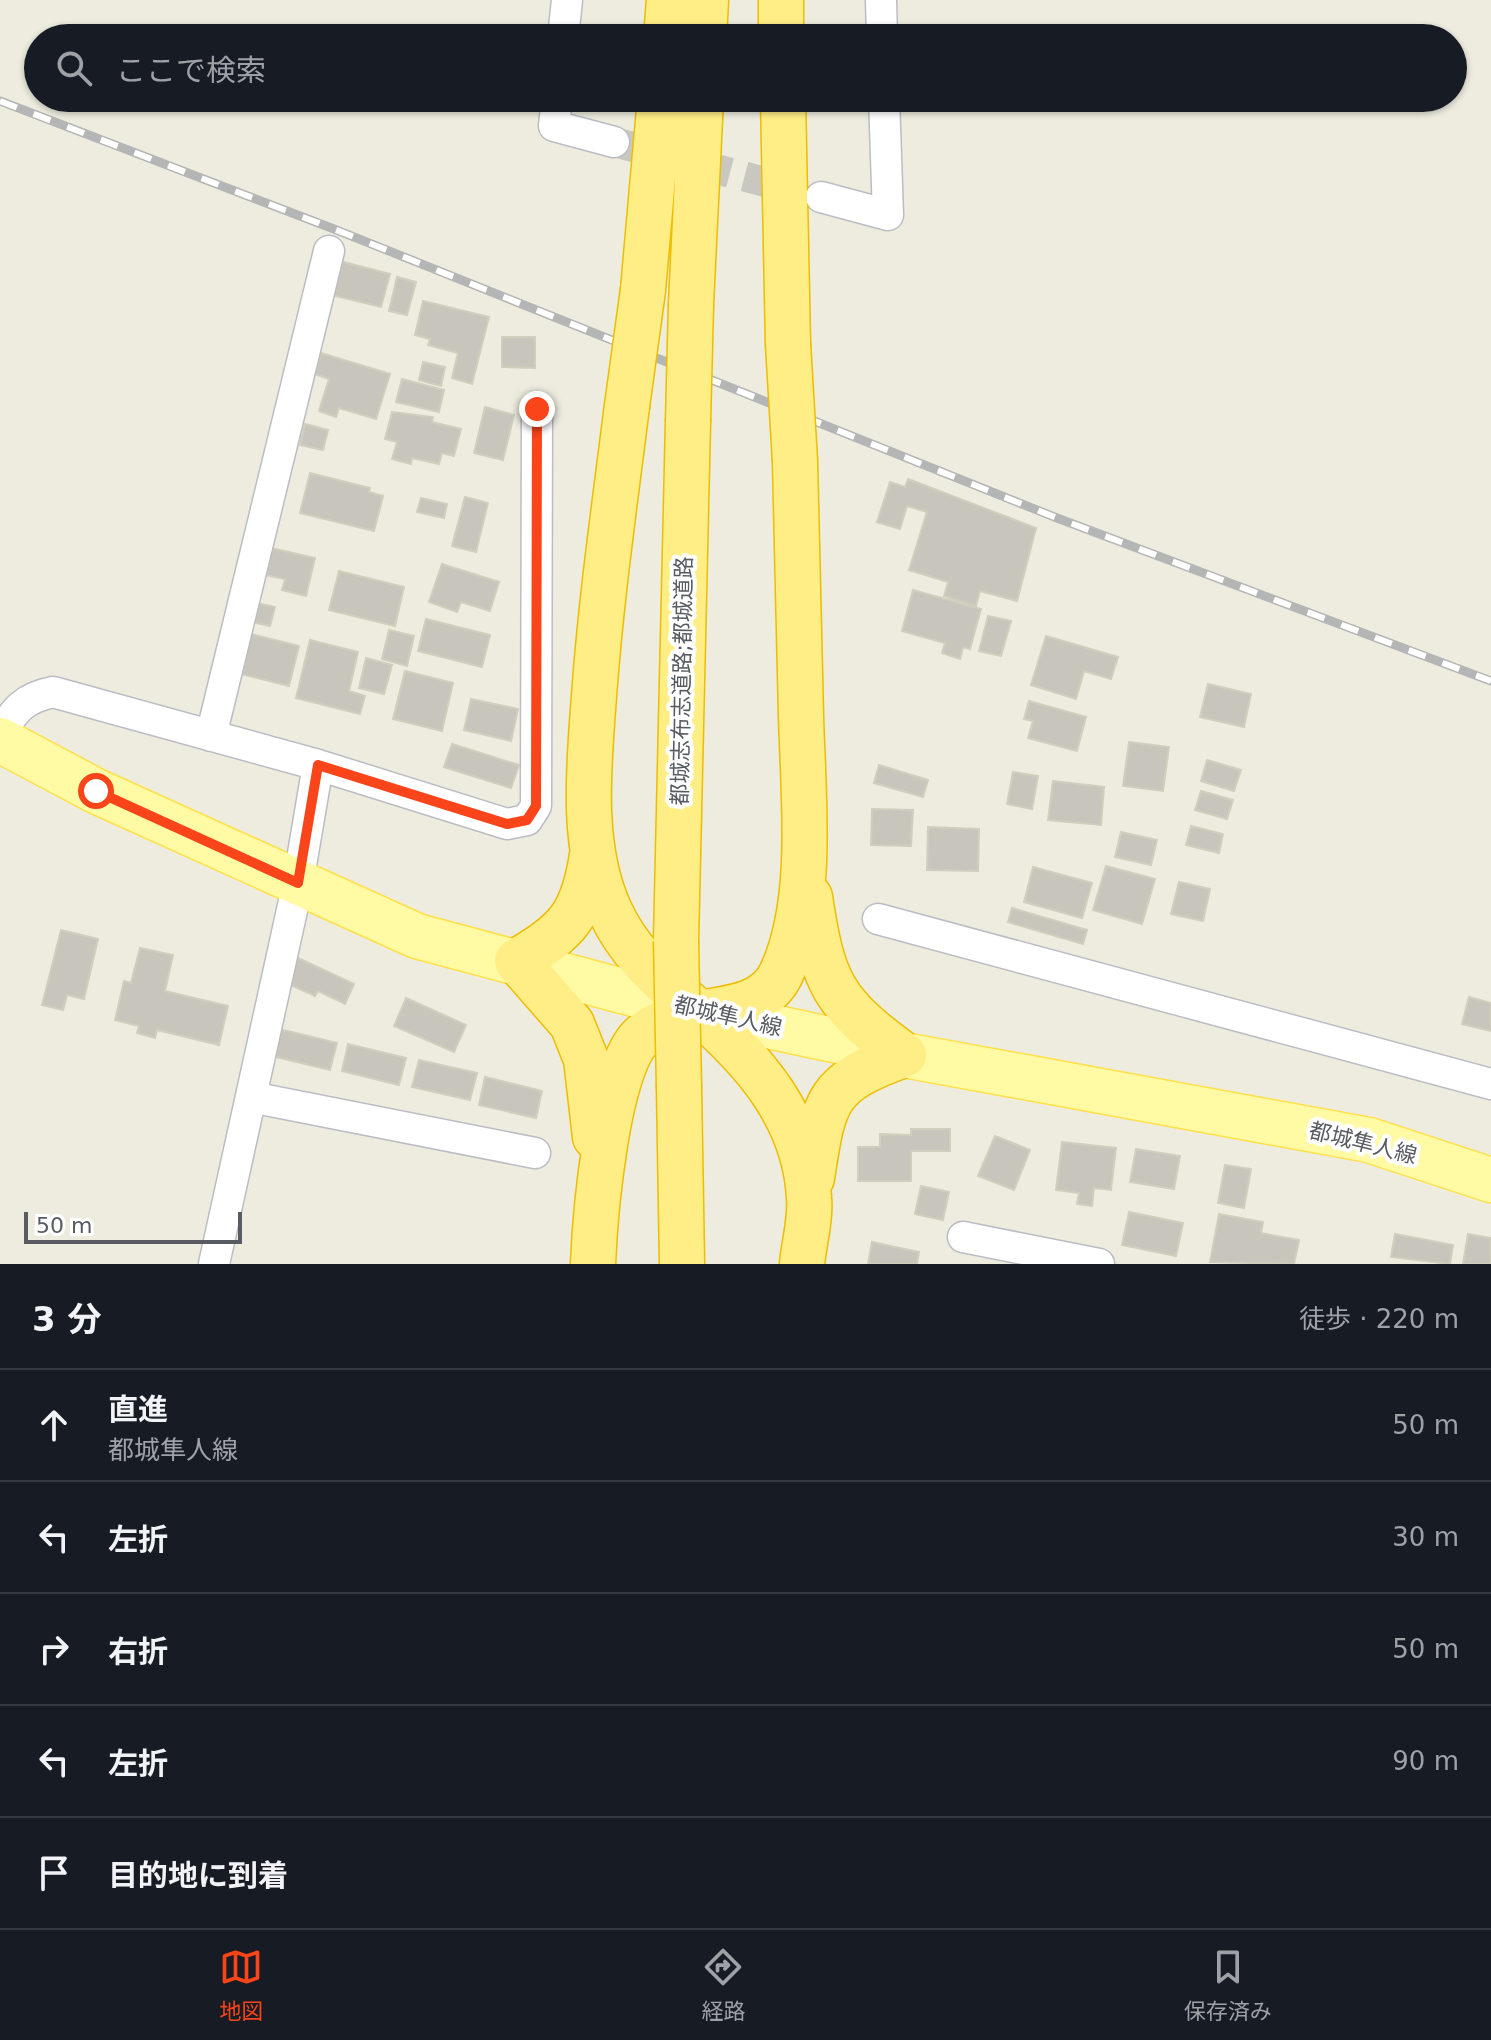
<!DOCTYPE html>
<html lang="ja">
<meta charset="utf-8">
<style>
:root{--surface:#171b24;--page:#20242c;--text:#f1f3f6;--muted:#9ea1a6;--line:#363941;--accent:#fa4419}
body{margin:0;font-family:"DejaVu Sans","Noto Sans JP",sans-serif;background:var(--page);color:var(--text)}
.scale{position:absolute;left:24px;bottom:20px;width:218px;box-sizing:border-box;padding-left:8px;border:4px solid #585c62;border-top:0;font-size:22px;line-height:28px;white-space:nowrap;color:#585c62;-webkit-text-stroke:6px #fff;paint-order:stroke}
.stop{position:absolute;width:24px;height:24px;margin:-18px;border:6px solid #fa4419;border-radius:50%;background:#fff}
.stop.end{background:#fa4419;border-color:#fff;box-shadow:0 2px 8px #0008}
.list{margin:0;padding:0;list-style:none}
h2{display:flex;justify-content:space-between;align-items:center;height:104px;margin:0;padding:0 32px;font-size:34px}
h2 small{font-size:26px;font-weight:400;color:var(--muted)}
.list li{display:grid;grid-template-columns:52px 1fr auto;gap:24px;align-items:center;box-sizing:border-box;height:112px;padding:0 32px;border-top:2px solid var(--line)}
.list b{display:block;font-size:30px;white-space:nowrap}
.list p{margin:0;font-size:26px;white-space:nowrap;color:var(--muted)}
.list em{font-size:26px;font-style:normal;color:var(--muted)}
.icon{flex:none;width:44px;height:44px;fill:none;stroke:currentColor;stroke-width:2;stroke-linecap:round;stroke-linejoin:round}
.map{position:relative;flex:none;width:1491px;height:1264px;overflow:hidden}
.search{position:absolute;background:var(--surface);box-shadow:0 2px 6px #0004;left:24px;right:24px;top:24px;height:88px;display:flex;align-items:center;gap:20px;box-sizing:border-box;padding:0 28px;border-radius:44px;color:var(--muted);font-size:30px}
.sheet{height:664px;background:var(--surface)}
nav{display:flex;justify-content:space-around;align-items:center;box-sizing:border-box;height:112px;border-top:2px solid var(--line);background:var(--surface);font-size:22px;color:var(--muted)}
nav a{display:grid;justify-items:center;gap:4px}
nav .on{color:var(--accent)}
.map>svg:first-child{display:block}
.building{fill:#c8c6bc;stroke:#d2cebd;stroke-width:2}
.lines{fill:none;stroke-linecap:round;stroke-linejoin:round}
.minor-tunnel{stroke:#c8c8c0;stroke-width:30;stroke-dasharray:30 15;stroke-linecap:butt}
.minor-casing{stroke:#babdc3;stroke-width:33}
.primary-casing{stroke:#ffe047;stroke-width:47}
.motorway-casing{stroke:#edbd00;stroke-width:47}
.minor{stroke:#fff;stroke-width:30}
.primary{stroke:#fffaa3;stroke-width:44}
.motorway{stroke:#ffee85;stroke-width:44}
.rail-casing{stroke:#b4b5b5;stroke-width:9}
.rail{stroke:#fff;stroke-width:6;stroke-dasharray:18;stroke-linecap:butt}
.motorway-bridge-casing{stroke:#edbd00;stroke-width:47;stroke-linecap:butt}
.motorway-bridge{stroke:#ffee85;stroke-width:44}
.route{stroke:#fa4419;stroke-width:10}
.labels{text-anchor:middle;dominant-baseline:central;stroke-width:8;stroke-linejoin:round;paint-order:stroke}
.street-label{font-size:22px;fill:#585c62;stroke:#fff}
</style>
<div class="map">
<svg width="1491" height="1264" viewBox="0 0 1491 1264">
<rect width="100%" height="100%" fill="#edecdf"/>
<path class="building" d="M340,261L390,274L381,307L332,295Z
M397,277L416,282L407,315L389,311Z
M423,301L489,317L472,384L452,378L458,353L428,345L430,339L415,335Z
M502,337H535V368L502,367Z
M321,353L390,374L376,419L339,408L336,417L319,411L329,379L315,374Z
M423,362L445,367L441,386L419,380Z
M402,379L444,390L439,412L396,402Z
M485,407L514,415L503,460L474,453Z
M392,412L433,417L432,422L461,429L454,456L442,453L439,464L412,458L411,464L392,459L397,442L385,439Z
M305,424L328,430L323,450L300,445Z
M310,473L370,488L369,492L383,496L374,531L300,513Z
M908,479L1036,528L1017,601L980,591L976,606L944,596L948,582L909,570L927,512L907,506L900,529L877,522L890,482L905,487Z
M465,497L488,503L476,552L452,546Z
M421,498L447,504L444,518L417,512Z
M267,547L315,558L306,596L282,590L285,579L260,574Z
M442,564L499,582L490,611L461,602L457,612L429,602Z
M339,571L404,587L395,626L329,610Z
M913,590L981,609L970,649L963,647L960,659L942,653L945,643L902,631Z
M253,602L275,607L270,626L248,621Z
M988,616L1011,621L1001,656L979,651Z
M426,619L490,635L482,667L418,651Z
M389,630L414,636L407,666L382,659Z
M247,633L299,646L289,686L237,673Z
M1046,636L1118,657L1111,679L1084,671L1076,699L1031,685Z
M310,640L358,652L349,691L365,696L360,714L296,698Z
M366,658L392,665L384,694L359,688Z
M405,671L453,683L442,731L393,719Z
M1208,684L1251,694L1244,727L1200,717Z
M471,699L518,709L511,741L464,730Z
M1029,701L1086,717L1077,751L1028,738L1033,721L1024,719Z
M1129,742L1169,747L1163,791L1123,786Z
M452,744L519,765L511,788L444,767Z
M1207,760L1241,770L1234,791L1201,781Z
M879,765L928,780L923,797L874,783Z
M1013,772L1038,776L1032,809L1007,804Z
M1053,781L1104,787L1101,825L1048,820Z
M1201,791L1233,800L1227,819L1195,810Z
M872,809L913,810L911,846L871,845Z
M1191,826L1223,834L1219,853L1186,845Z
M928,827L979,829L978,871L927,870Z
M1121,832L1157,840L1151,865L1115,857Z
M1106,866L1155,879L1142,924L1093,910Z
M1033,867L1092,883L1082,918L1024,902Z
M1179,882L1210,889L1203,921L1171,914Z
M1012,908L1087,930L1083,944L1008,922Z
M61,930L98,939L84,999L67,995L63,1010L42,1005Z
M140,948L173,955L165,991L228,1006L219,1045L157,1030L155,1038L137,1033L139,1026L115,1020L124,981L131,983Z
M298,958L354,984L345,1004L318,991L315,996L286,983Z
M1469,997L1491,1003V1031L1462,1024Z
M406,998L466,1025L454,1052L394,1026Z
M279,1029L337,1043L330,1070L272,1056Z
M348,1044L406,1058L399,1085L342,1071Z
M419,1060L477,1073L470,1100L412,1087Z
M485,1077L542,1091L536,1118L479,1105Z
M911,1129H950V1151H911V1181H858V1147H880V1134L911,1135Z
M995,1136L1030,1150L1014,1190L978,1176Z
M1062,1142L1116,1148L1111,1190L1094,1188L1092,1206L1077,1204L1079,1193L1056,1190Z
M1136,1149L1180,1156L1174,1189L1130,1182Z
M1225,1165L1251,1169L1244,1208L1218,1203Z
M921,1186L949,1192L943,1220L915,1214Z
M1129,1212L1183,1223L1176,1256L1122,1245Z
M1219,1214L1263,1222L1261,1233L1299,1240L1294,1264L1210,1262Z
M1395,1234L1453,1245L1450,1264L1391,1257Z
M1468,1234L1491,1238V1264H1463Z
M872,1242L919,1252L917,1264H868Z"/>
<g class="lines">
<path class="minor-tunnel" d="M614,142L803,192"/>
<g class="minor-casing">
<path id="minor" d="M881,0L882,38
M563,38L567,0
M557,98L554,126L614,142
M821,197L888,215L884,98
M0,733C16,709 24,698 53,692L318,765L298,883L214,1264
M211,736L329,251
M318,765L507,824L527,820L536,806L537,409
M878,919L1491,1084
M251,1097L535,1153
M963,1237L1099,1264"/>
</g>
<g class="primary-casing">
<path id="primary" d="M0,740L96,791L417,936L697,1011L904,1055L1369,1140L1491,1180"/>
</g>
<g class="motorway-casing">
<path id="motorway" d="M781,0V38
M666,38L669,0
M704,38L706,0
M783,98L788,344
M643,290L660,98
M691,304L701,98
M627,406C615,502 601,599 594,696C589,765 580,846 610,911C629,954 663,981 697,1011C754,1060 805,1118 809,1198C811,1219 804,1243 802,1264
M592,855C583,915 568,931 517,961L572,1024L586,1059L595,1137
M810,897C823,984 833,1003 904,1055
M676,941L688,422
M679,1088L682,1264
M812,1178C824,1099 826,1083 904,1055
M593,1264C595,1216 607,1067 642,1036C684,999 757,1024 781,974C815,902 803,795 801,716C799,631 797,546 795,461"/>
</g>
<use href="#minor" class="minor"/>
<use href="#primary" class="primary"/>
<use href="#motorway" class="motorway"/>
<g class="rail-casing">
<path id="rail" d="M0,101L334,229L1057,518L1491,681"/>
</g>
<use href="#rail" class="rail"/>
<g class="motorway-bridge-casing">
<path id="motorway-bridge" d="M788,344L795,461
M627,406L643,290
M688,422L691,304
M676,941L679,1088"/>
</g>
<use href="#motorway-bridge" class="motorway-bridge"/>
</g>
<g class="lines">
<path class="route" d="M96,791L298,883L318,765L507,824L527,820L536,806L537,409"/>
</g>
<g class="labels">
<g class="street-label">
<text transform="translate(682 681) rotate(-89)">都城志布志道路;都城道路</text>
<text transform="translate(728 1016) rotate(13)">都城隼人線</text>
<text transform="translate(1363 1143) rotate(14)">都城隼人線</text>
</g>
</g>
</svg>
<div class="scale">50 m</div>
<div class="stop" style="left:96px;top:791px"></div>
<div class="stop end" style="left:537px;top:409px"></div>
<div class="search"><svg class="icon" aria-label="search" viewBox="0 0 24 24"><circle cx="10" cy="10" r="6"/><path d="M15 15l6 6"/></svg>ここで検索</div>
</div>
<section class="sheet">
<h2>3 分<small>徒歩 · 220 m</small></h2>
<ul class="list">
<li><svg class="icon" aria-label="ahead" viewBox="0 0 24 24"><path d="M12 20V5M6 11l6-6 6 6"/></svg><div><b>直進</b><p>都城隼人線</p></div><em>50 m</em></li>
<li><svg class="icon" aria-label="left" viewBox="0 0 24 24"><path d="M17 20v-9H6M10 6l-5 5 5 5"/></svg><div><b>左折</b></div><em>30 m</em></li>
<li><svg class="icon" aria-label="right" viewBox="0 0 24 24"><path d="M7 20v-9h11M14 6l5 5-5 5"/></svg><div><b>右折</b></div><em>50 m</em></li>
<li><svg class="icon" aria-label="left" viewBox="0 0 24 24"><path d="M17 20v-9H6M10 6l-5 5 5 5"/></svg><div><b>左折</b></div><em>90 m</em></li>
<li><svg class="icon" aria-label="arrive" viewBox="0 0 24 24"><path d="M6 21V4h12l-3 4 3 4H6"/></svg><div><b>目的地に到着</b></div></li>
</ul>
</section>
<nav>
<a class="on"><svg class="icon" aria-label="map" viewBox="0 0 24 24"><path d="M3 6l6-2 6 2 6-2v14l-6 2-6-2-6 2zM9 4v14M15 6v14"/></svg>地図</a>
<a><svg class="icon" aria-label="directions" viewBox="0 0 24 24"><path d="M12 3l9 9-9 9-9-9zM9 14v-3h6M13 9l2 2-2 2"/></svg>経路</a>
<a><svg class="icon" aria-label="saved" viewBox="0 0 24 24"><path d="M7 4h10v16l-5-4-5 4z"/></svg>保存済み</a>
</nav>
